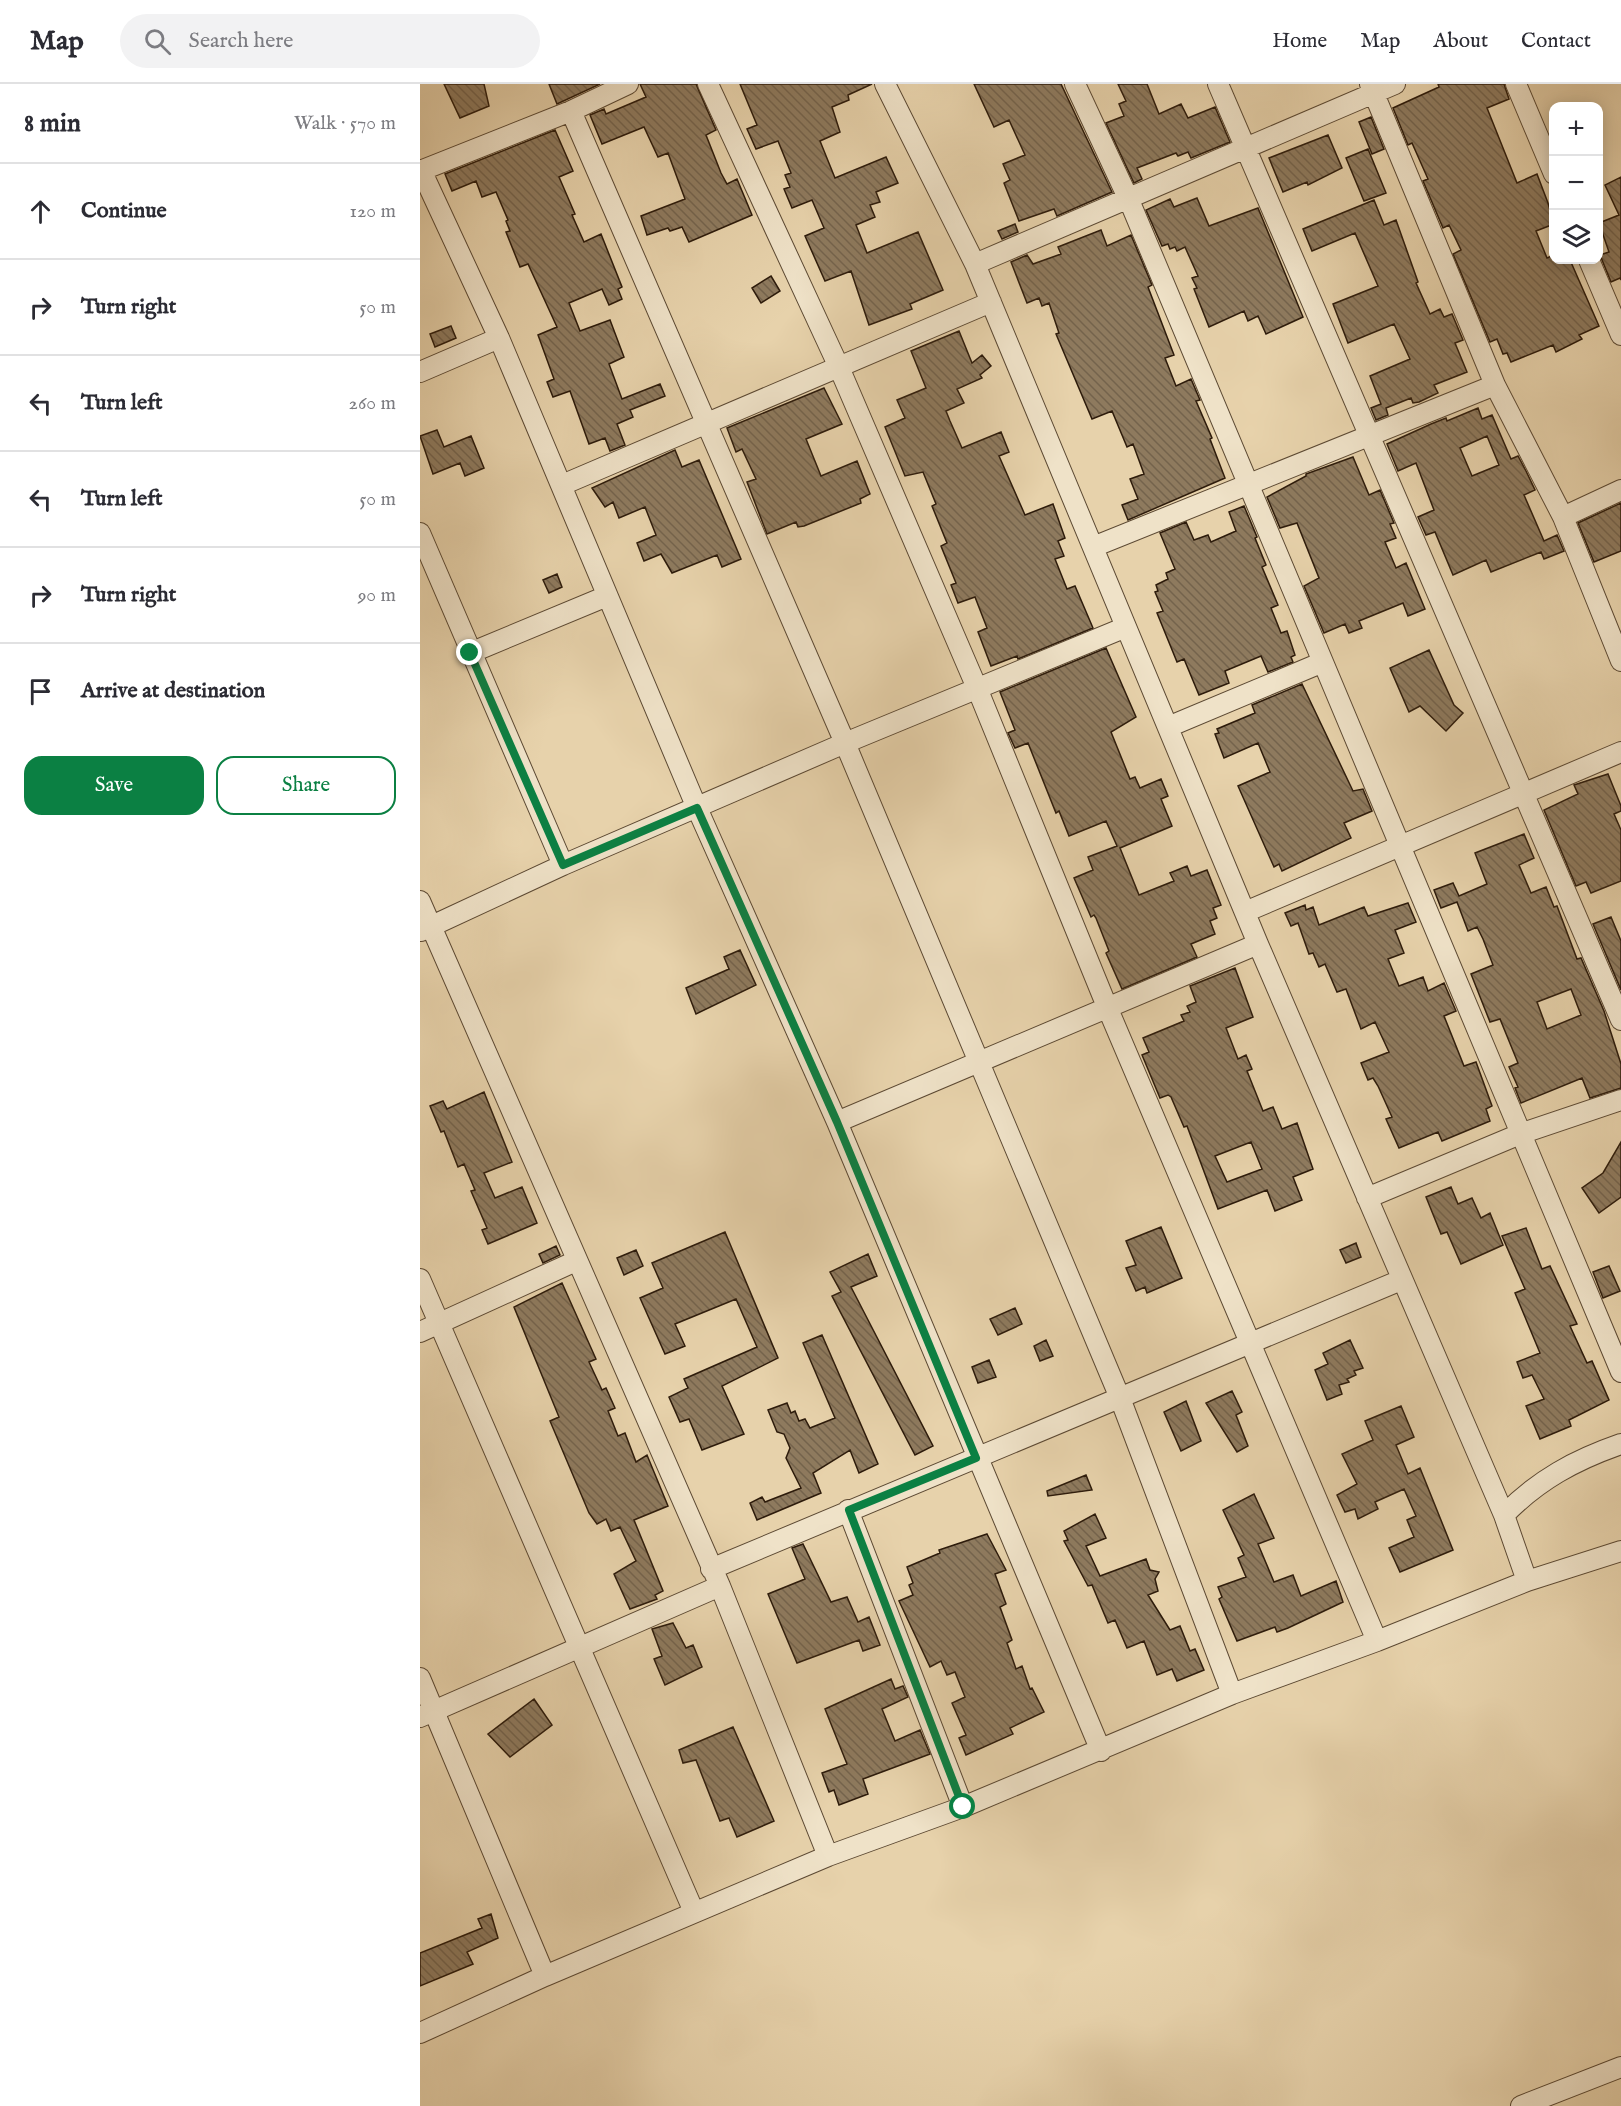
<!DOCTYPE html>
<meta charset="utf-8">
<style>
:root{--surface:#fff;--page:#f2f2f3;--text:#2b2b33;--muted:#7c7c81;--line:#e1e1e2;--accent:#0b8043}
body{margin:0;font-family:"IM FELL English",serif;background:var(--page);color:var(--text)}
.controls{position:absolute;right:18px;top:18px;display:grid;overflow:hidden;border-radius:12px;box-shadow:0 3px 15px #0003}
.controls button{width:54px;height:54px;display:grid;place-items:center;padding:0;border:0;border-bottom:2px solid var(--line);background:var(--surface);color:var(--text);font:30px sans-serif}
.stop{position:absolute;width:18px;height:18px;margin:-14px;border:4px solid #0b8043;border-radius:50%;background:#fff}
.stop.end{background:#0b8043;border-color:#fff;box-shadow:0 2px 6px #0008}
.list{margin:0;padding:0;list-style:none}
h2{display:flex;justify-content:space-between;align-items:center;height:78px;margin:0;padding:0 24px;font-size:26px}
h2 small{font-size:20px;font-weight:400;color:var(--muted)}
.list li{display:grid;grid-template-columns:39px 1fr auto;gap:18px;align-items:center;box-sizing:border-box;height:96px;padding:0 24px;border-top:2px solid var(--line)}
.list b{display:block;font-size:22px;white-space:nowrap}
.list em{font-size:20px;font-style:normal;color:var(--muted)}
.actions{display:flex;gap:12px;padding:18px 24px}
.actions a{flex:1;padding:14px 0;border:2px solid var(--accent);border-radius:18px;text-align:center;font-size:21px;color:var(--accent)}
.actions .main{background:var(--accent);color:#fff}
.icon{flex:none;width:33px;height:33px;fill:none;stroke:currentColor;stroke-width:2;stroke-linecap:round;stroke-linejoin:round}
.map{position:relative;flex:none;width:1201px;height:2022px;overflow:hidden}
header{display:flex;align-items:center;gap:36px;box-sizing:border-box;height:84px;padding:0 30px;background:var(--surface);border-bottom:2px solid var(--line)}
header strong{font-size:28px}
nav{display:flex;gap:33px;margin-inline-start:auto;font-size:21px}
.search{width:420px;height:54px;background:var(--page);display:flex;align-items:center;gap:15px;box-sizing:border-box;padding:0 21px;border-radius:33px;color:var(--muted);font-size:22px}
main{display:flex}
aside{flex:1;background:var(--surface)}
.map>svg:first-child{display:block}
.building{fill:url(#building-back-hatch);stroke:#2d1b0b;stroke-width:1.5;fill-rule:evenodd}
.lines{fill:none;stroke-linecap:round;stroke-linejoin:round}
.minor-casing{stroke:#5c4933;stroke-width:22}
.minor{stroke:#efe2c8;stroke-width:20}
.route{stroke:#0b8043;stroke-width:8}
</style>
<header>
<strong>Map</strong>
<div class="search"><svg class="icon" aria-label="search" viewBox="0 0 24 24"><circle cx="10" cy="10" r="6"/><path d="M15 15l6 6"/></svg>Search here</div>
<nav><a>Home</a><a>Map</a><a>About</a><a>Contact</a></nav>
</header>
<main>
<aside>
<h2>8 min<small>Walk · 570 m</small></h2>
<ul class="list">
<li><svg class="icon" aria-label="ahead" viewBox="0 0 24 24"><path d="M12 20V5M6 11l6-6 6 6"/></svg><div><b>Continue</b></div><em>120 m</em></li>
<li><svg class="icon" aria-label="right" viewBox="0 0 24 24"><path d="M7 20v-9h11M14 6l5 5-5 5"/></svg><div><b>Turn right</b></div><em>50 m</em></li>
<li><svg class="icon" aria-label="left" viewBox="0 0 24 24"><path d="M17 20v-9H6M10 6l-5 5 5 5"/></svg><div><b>Turn left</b></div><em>260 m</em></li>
<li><svg class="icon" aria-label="left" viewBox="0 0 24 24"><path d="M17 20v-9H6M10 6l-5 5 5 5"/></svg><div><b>Turn left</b></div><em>50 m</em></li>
<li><svg class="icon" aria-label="right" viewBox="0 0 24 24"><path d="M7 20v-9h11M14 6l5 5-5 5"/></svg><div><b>Turn right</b></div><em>90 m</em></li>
<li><svg class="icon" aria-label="arrive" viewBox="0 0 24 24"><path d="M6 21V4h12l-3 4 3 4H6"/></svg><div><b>Arrive at destination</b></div></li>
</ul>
<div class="actions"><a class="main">Save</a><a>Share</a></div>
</aside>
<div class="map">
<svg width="1201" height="2022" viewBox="0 0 1201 2022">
<defs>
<pattern id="building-back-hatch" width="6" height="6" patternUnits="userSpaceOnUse" patternTransform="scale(1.5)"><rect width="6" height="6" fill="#8e7a5e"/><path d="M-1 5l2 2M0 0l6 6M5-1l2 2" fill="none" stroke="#74634c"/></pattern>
</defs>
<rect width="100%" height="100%" fill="#e7d2ab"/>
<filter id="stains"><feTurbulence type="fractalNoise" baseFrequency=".00333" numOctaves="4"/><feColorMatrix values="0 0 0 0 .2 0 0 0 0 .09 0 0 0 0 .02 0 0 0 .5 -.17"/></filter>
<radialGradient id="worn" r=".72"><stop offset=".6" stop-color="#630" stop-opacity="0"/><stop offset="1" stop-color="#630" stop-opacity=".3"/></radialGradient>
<path class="building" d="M24,0H64L69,22L40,34Z
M129,0H180L137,20Z
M220,0H276L296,46L286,51L301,89L307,100L317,95L332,131L269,158L262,143L250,147L248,144L227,151L221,132L265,115L248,69L238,73L224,43L182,60L170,31L184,25L186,30L226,13Z
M320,0H452L428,11L429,16L412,23L420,48L400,57L415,94L466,73L478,99L456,108L460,118L450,121L455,133L436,141L447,169L498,148L523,206L490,220L492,225L449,241L431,187L405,197L385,152L404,144L392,116L372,124L364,105L370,103L365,91L371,89L358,57L336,65L327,45L337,41Z
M554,0H641L692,108L637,132L634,125L599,137L584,99L590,96L583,80L605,71L589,36L574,43Z
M698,0H727L739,30L761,20L768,34L795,23L810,58L771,74L768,68L758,72L756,69L717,84L722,95L714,99L686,39L704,32L699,20L706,17Z
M1018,0H1084L1089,15L1067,24L1097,99L1117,90L1128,119L1134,140L1116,147L1127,174L1134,171V176H1150L1179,242L1159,251L1162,255L1136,268L1133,261L1091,278L1087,269L1083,270L1077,255L1070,258L1033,170L1041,166L1029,141L1023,144L1003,97L1008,95L992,59L988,61L973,24L1019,3Z
M951,33L964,65L952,70L939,38Z
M135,46L153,87L139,93L155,130L152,131L164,158L181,150L202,203L198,205L202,215L189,221L182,205L149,219L160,247L190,236L204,273L189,280L202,315L240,300L245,312L210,326L213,333L197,340L205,361L190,367L185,354L169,360L150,307L133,313L127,298L134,295L118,251L137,243L108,180L100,183L86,148L90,147L86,137L88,136L76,108L62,113L56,97L32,107L25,90Z
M908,51L922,84L888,101L887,98L863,108L849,74Z
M948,65L966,109L944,117L926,74Z
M1201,93V196L1200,194L1191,198L1180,171L1189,168L1179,139L1199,131L1185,101Z
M777,114L789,142L838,124L883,233L846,250L838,232L828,237L824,227L789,243L774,205L777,204L772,194L778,192L765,163L757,167L755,163L750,165L748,160L742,162L726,126L750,115L754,123Z
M954,116L964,141L976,136L998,198L996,199L1010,230L1020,225L1024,233L1032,230L1043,256L1035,259L1047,288L1014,301L1018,309L999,318L993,319L991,314L966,324L968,331L956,336L951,324L961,320L950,292L990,275L974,240L928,259L913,220L958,202L935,149L892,167L883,145Z
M595,140L598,148L582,155L578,147Z
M681,146L687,162L711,151L732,201L728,203L754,271L745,274L756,302L771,295L780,316L776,317L792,354L790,355L805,394L708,436L702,421L718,415L710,395L724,390L713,360L707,363L692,327L672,335L636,250L639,249L629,219L622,222L619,214L607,219L591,178L607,171L613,180L641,170L638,163Z
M351,192L360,207L341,219L332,204Z
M31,242L36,254L15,263L10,250Z
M539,247L552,279L562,271L571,282L560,291L562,294L537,305L544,319L526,327L530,337L542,364L581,348L589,368L579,372L605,431L633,420L645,454L638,457L644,472L635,475L647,505L655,502L673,544L598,575L597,572L571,582L558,548L567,544L555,513L538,519L531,501L536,499L521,462L527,459L512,422L516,420L503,388L485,392L465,343L485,334L477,316L506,304L491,267Z
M404,304L422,340L386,355L401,392L437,377L450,410L440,415L441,419L384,442L378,443L376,438L347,450L327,398L336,395L322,365L316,368L307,344Z
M1058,324L1062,335L1072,331L1091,375L1098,372L1106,387L1115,406L1104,411L1124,457L1137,451L1144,467L1124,475L1121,468L1071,488L1066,476L1033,491L1015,448L1006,451L998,433L1014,426L996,379L978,387L967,360L1011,340L1026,334L1027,337ZM1067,352L1079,381L1052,392L1040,364Z
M17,346L24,363L51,352L64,384L45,392L40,379L13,390L0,352Z
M255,366L262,383L279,376L321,475L302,483L297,471L252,489L241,470L224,477L217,459L236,451L225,423L199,434L193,418L185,423L172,404Z
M933,373L949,411L960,406L974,439L970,440L976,454L965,458L976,484L986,479L1005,525L988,532L983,519L939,537L942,544L929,549L925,540L904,549L884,502L899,494L877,439L860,444L847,413L886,392V390Z
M1201,419V467L1174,478L1158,439Z
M824,422L837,453L835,454L846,481L842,483L858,521L851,524L861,549L867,547L875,571L871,573L873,578L848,588L841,572L805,587L809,599L779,611L764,575L757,578L737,529L743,527L735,508L738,507L736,501L748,495L746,489L755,485L740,449L766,438L774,456L788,451L791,458L816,447L809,428Z
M137,490L142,503L129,509L123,496Z
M686,564L716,633L691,648L710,695L715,693L720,704L741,695L748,712L741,715L752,742L700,764L719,811L754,797L750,789L767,782L771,792L787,786L801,821L793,824L797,834L790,837L795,850L771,860L777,873L702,905L686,869L689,867L676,834L674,831L671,833L654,794L673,786L668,773L697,762L686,737L649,752L639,727L636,729L608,659L595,664L588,649L595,646L580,608Z
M1009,566L1034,621L1043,629L1026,647L1000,622L989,628L970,584Z
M882,600L933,707L943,705L952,727L924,739L931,754L862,787L859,780L854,783L818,702L850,688L838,659L804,674L795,650L799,649L797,645L835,629L832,621Z
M1188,690L1201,722V727L1194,730L1201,746V797L1171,809L1166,798L1156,802L1124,726L1158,710L1154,701Z
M1104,750L1114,774L1099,781L1111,809L1126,803L1134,823L1137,822L1157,875L1161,874L1184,927L1201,980V1004L1170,1014L1162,994L1101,1019L1095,1004L1098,1003L1089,983L1098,979L1080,935L1070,938L1051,890L1073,881L1063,855L1057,843L1048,847L1037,818L1021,824L1014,806L1033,799L1039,812L1067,800L1055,769ZM1151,905L1161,931L1127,945L1117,918Z
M988,819L996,838L975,846L984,869L968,875L979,902L1003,893L1008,907L1024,899L1036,927L1024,932L1044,982L1056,978L1072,1022L1066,1025L1070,1037L1022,1057L1018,1048L979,1064L966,1035L972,1033L958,1002L953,994L948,996L941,979L969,968L955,938L941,945L926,905L917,908L905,880L899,883L893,869L889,870L878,839L871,842L865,829L885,821L886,826L893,823L899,841L944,823L948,832Z
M1191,833L1201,857V906L1173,840Z
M320,866L336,901L276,930L266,904L309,885L304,873Z
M815,884L833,933L806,944L818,975L826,971L832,985L827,987L843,1027L853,1023L862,1045L877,1039L893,1085L873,1093L882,1116L855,1127L847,1106L798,1125L767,1042L764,1043L751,1013L748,1011L740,1014L722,971L729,968L723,954L764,937L761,931L770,928L767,922L776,918L770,902ZM831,1058L842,1085L807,1098L795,1072Z
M64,1008L92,1078L64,1089L75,1114L102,1103L117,1139L68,1160L62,1146L67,1144L51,1107L55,1106L44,1080L38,1083L24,1047L21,1048L10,1022L23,1017L27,1025Z
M1201,1058V1113L1179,1129L1162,1104L1183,1089Z
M1031,1103L1038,1120L1052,1114L1061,1134L1070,1129L1083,1161L1041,1180L1027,1148L1021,1150L1006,1113Z
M741,1143L762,1194L727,1209L725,1203L716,1207L706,1184L716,1181L706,1157Z
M1106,1144L1122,1185L1130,1182L1157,1240L1150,1242L1167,1279L1172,1277L1189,1316L1149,1336L1151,1342L1120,1355L1106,1322L1124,1315L1112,1291L1103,1294L1097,1278L1120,1269L1095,1209L1105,1205L1082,1152Z
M305,1148L358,1274L302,1302L324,1350L282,1366L269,1335L260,1338L249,1313L268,1304L264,1295L337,1263L316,1215L255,1240L265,1262L245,1270L220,1214L243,1204L232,1179Z
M936,1159L941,1173L926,1179L920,1166Z
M136,1162L140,1171L123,1179L119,1170Z
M216,1166L223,1182L204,1191L197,1174Z
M448,1170L457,1192L431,1203L513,1362L495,1371L412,1212L421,1208L410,1188Z
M1189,1182L1200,1207L1183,1214L1173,1188Z
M142,1199L176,1275L169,1278L182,1306L186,1304L195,1324L188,1327L198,1352L205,1349L216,1378L227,1371L248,1422L214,1436L243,1507L235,1511L237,1515L210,1525L194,1490L216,1477L200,1443L191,1447L186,1435L177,1440L169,1429L130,1337L139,1333L94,1223Z
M595,1224L602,1240L578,1251L570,1235Z
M402,1251L458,1380L439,1389L430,1366L393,1389L401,1409L337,1436L330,1419L342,1413L345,1418L381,1404L366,1374L370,1364L364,1350L357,1348L348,1326L367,1319L371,1329L375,1327L379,1337L385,1335L390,1344L415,1334L383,1259Z
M626,1256L633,1272L620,1277L614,1262Z
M930,1256L943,1284L934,1287L936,1291L927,1295L929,1298L919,1301L922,1310L907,1316L895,1286L908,1280L903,1269Z
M569,1276L576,1293L558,1299L552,1283Z
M812,1307L822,1328L816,1331L828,1362L817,1368L786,1319Z
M766,1317L781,1357L761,1367L744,1328Z
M981,1322L994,1353L976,1361L988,1390L1000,1384L1033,1466L980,1488L969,1464L994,1453L987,1436L996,1432L984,1405L955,1418L958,1425L938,1435L935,1425L925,1428L917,1411L937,1400L922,1370L953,1356L945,1337Z
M666,1391L672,1406L628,1412L627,1407Z
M834,1410L854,1454L838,1460L854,1498L873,1491L881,1512L916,1497L923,1518L868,1544L857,1548L855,1543L817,1557L799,1515L802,1513L798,1503L826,1493L818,1474L824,1471L803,1426Z
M675,1430L686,1454L666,1462L680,1492L726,1475L730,1486L739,1488L735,1495L738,1507L728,1511L750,1546L760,1542L770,1567L775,1565L784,1586L757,1597L752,1585L737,1591L724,1557L707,1564L695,1536L688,1539L672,1501L668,1502L644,1457L648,1456L644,1447Z
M567,1450L586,1486L575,1490L586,1520L580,1523L592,1556L587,1559L596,1585L602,1582L610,1605L612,1604L624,1628L590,1644L593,1650L546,1671L539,1654L546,1651L532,1619L545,1613L535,1588L527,1591L521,1577L510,1583L479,1517L493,1511L489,1501L493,1499L487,1483L520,1469L519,1466Z
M383,1460L411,1518L427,1513L438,1538L449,1533L460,1561L443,1567L439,1556L377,1579L348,1510L385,1495L372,1464Z
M253,1539L266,1564L273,1561L282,1583L245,1601L234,1575L242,1572L232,1545Z
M471,1595L475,1605L483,1602L488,1613L462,1625L475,1657L500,1646L510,1670L443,1695L448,1710L419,1721L414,1706L409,1708L402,1689L427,1680L405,1625Z
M114,1615L132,1641L90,1673L68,1650Z
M313,1643L354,1737L317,1753L309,1734L300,1737L276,1676L263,1679L259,1666Z
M71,1830L78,1854L47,1868L53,1880L0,1902V1869L62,1844L58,1835Z"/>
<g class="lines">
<g class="minor-casing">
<path id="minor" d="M288,0L418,281L557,604L688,925L957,1557
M465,0L555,180L838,860L1084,1431L1107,1497
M655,0L709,116L1201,1288
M798,0L1201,936
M950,0L1075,301L1143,433L1201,577
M1096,0L1134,90
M151,27L425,659L700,1314L812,1610
M1,86L79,254L277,724L417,1038L681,1667
M0,87L151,27L208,0
M1169,176L1201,251
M555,180L975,0
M0,288L79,254
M142,401L571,218
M1143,433L1201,406
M0,449L143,781
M673,463L1075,301
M50,569L187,512
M748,643L903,578
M0,817L300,1502L408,1772
M825,828L1201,668
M1,847L143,781L425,659L706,543
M417,1038L838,860
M947,1114L1100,1050L1201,1016
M0,1195L274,1828
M0,1248L156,1177
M428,1426L543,1723
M1084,1431C1118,1396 1155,1376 1201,1360
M291,1485L981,1196
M0,1594L125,1892
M0,1633L300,1502
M0,1949L125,1892L408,1772L543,1723L812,1610L957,1557L1107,1497L1201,1467
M1101,2022L1201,1983"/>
</g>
<use href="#minor" class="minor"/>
</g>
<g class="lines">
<path class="route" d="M50,569L143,781L277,724L417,1038L556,1374L429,1426L543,1723"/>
</g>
<rect width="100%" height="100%" filter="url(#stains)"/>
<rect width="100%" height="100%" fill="url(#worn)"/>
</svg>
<div class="controls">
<button>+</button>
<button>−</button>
<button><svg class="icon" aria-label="layers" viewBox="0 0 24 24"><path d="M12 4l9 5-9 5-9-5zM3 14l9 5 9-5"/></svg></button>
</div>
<div class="stop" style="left:543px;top:1723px"></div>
<div class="stop end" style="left:50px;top:569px"></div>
</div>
</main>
